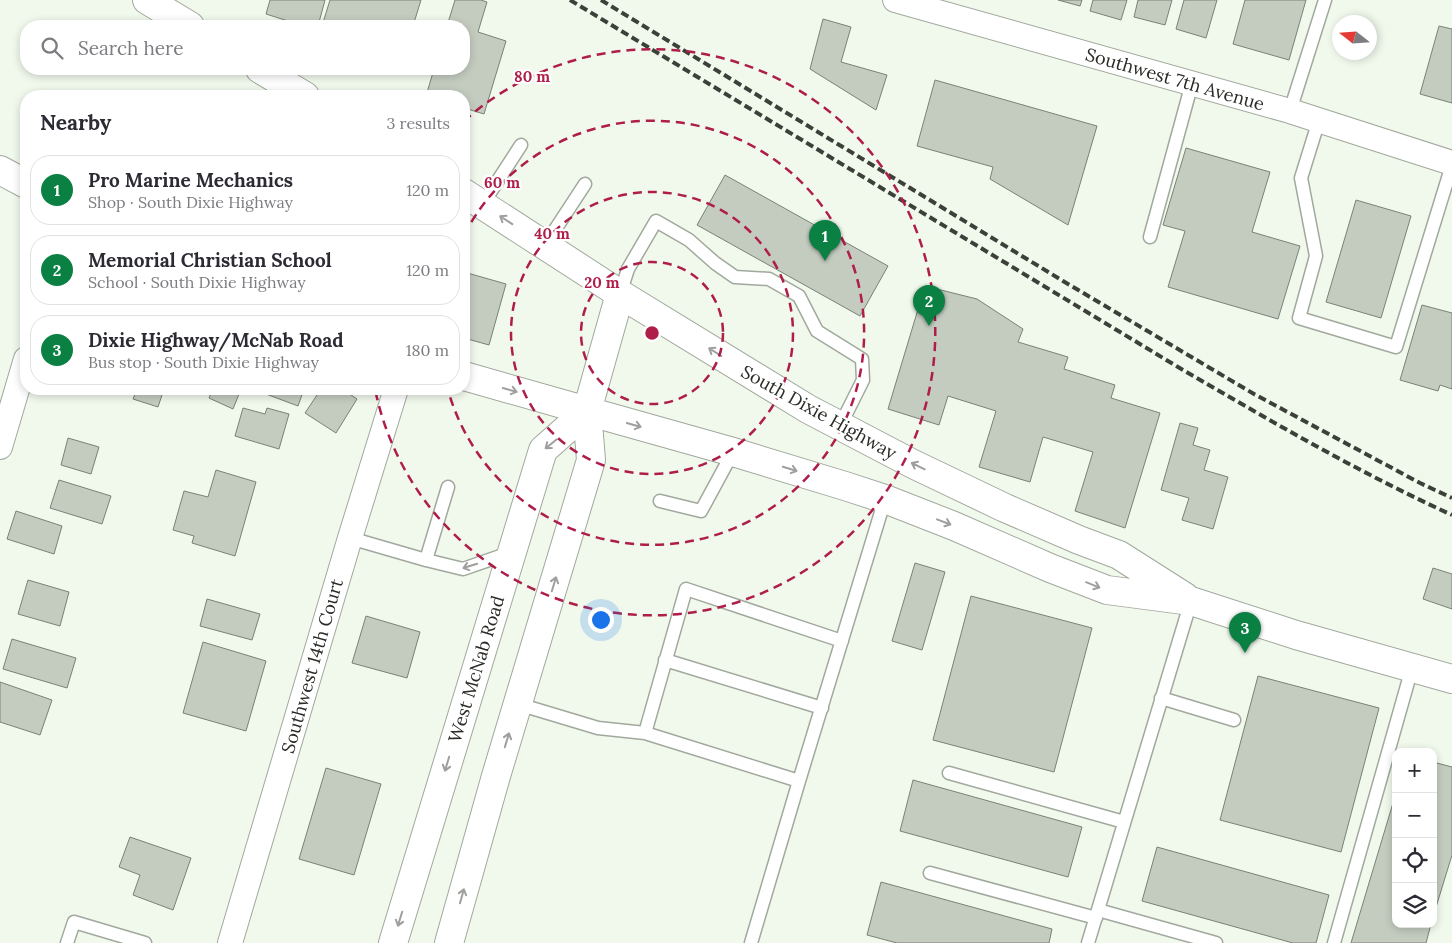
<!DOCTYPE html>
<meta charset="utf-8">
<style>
:root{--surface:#fff;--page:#f2f2f3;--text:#2b2b33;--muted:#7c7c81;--line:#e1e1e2;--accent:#0b8043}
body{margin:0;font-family:Lora,serif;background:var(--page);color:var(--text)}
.controls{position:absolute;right:15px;bottom:15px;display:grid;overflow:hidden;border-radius:10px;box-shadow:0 2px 8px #0003}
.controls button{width:45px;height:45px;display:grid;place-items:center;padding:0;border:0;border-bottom:1px solid var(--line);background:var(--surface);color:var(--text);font:25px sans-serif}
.compass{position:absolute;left:1332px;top:15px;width:45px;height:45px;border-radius:50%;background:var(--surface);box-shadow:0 2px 8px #0003;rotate:287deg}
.you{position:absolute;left:600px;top:619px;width:18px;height:18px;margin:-12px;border:4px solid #fff;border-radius:50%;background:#1a73e8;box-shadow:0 0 0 8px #1a73e833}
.badge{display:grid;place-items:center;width:32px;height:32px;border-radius:50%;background:var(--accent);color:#fff;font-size:16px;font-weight:700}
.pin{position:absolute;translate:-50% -41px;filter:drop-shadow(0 1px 2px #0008)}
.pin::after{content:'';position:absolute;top:26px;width:18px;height:15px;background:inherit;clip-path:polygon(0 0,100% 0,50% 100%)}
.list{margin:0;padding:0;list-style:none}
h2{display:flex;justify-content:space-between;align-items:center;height:65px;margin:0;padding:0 20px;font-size:21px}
h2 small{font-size:16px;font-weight:400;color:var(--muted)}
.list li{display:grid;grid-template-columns:32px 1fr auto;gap:15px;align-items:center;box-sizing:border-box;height:70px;margin:0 10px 10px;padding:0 10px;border:1px solid var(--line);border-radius:20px}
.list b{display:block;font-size:19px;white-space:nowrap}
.list p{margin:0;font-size:16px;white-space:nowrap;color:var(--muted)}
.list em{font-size:16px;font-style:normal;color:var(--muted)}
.icon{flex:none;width:28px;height:28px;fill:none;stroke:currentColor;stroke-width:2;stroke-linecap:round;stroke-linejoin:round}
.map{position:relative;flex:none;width:1452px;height:943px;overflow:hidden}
.search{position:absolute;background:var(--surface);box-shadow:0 2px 8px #0003;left:20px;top:20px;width:450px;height:55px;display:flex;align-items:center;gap:12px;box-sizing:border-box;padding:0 18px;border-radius:20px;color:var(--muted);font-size:19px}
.panel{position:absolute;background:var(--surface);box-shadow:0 2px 8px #0003;left:20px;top:90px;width:450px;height:305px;border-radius:20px}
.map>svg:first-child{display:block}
.building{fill:#c4ccc0;stroke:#7a8176}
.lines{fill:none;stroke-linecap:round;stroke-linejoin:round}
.lane-casing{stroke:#a1a89d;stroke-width:15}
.street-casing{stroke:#a1a89d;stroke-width:26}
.secondary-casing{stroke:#a1a89d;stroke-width:30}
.lane{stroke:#fff;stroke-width:12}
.street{stroke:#fff;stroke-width:24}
.secondary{stroke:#fff;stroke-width:28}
.rail{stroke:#3d403a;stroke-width:4;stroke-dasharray:8 4;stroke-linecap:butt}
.oneway{stroke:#9ea09d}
.ring{fill:none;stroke:#af1d49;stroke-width:2.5;stroke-dasharray:9 6}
.labels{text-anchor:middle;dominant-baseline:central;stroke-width:4.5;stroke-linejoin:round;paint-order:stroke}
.street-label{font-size:18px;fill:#282b26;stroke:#fff}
.centre{fill:#af1d49;stroke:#fff;stroke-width:2.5}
.ring-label{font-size:15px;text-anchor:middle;font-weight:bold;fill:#af1d49;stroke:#fff;stroke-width:4.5;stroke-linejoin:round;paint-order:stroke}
</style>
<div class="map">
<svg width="1452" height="943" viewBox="0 0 1452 943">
<rect width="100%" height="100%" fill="#f1f9ed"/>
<path class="building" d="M270,0H325L318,26H287L288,21L266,14Z
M330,0H421L413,26H322Z
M455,0H481L487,2L478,32L506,41L484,114L464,108V96H426L434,69H464V26H447Z
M1058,0H1082L1080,6Z
M1093,0H1127L1121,20L1090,11Z
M1138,0H1172L1165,25L1134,17Z
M1184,0H1217L1206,38L1176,29Z
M1245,0H1306L1289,60L1233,44Z
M823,19L851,27L841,62L887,75L876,110L810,69Z
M1439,26L1452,29V103L1420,94Z
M935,80L1097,126L1068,225L990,179L993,167L917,146Z
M1186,148L1270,172L1252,232L1300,246L1278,319L1168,287L1185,231L1163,225Z
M725,175L888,266L860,316L697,225Z
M1356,200L1411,216L1381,318L1326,302Z
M464,272L506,284L489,345L464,338Z
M925,286L977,299L1023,329L1018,342L1068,357L1064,369L1115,385L1111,398L1160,413L1125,528L1075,511L1093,452L1043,437L1030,482L979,467L996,411L948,396L939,425L888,409Z
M1422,305L1452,313V389L1440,385L1438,391L1400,380Z
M137,389H164L158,407L133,399Z
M213,389H241L233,409L209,398Z
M267,389H304L298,406L266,394Z
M321,389H342L357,399L336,433L305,413Z
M243,408L265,414L267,408L289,414L279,449L235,436Z
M1180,423L1198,428L1193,445L1210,450L1204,470L1228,477L1213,529L1182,520L1189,498L1161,490Z
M68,438L99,447L91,474L61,465Z
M216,470L256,482L235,556L192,543L194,536L173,530L184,491L208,497Z
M59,480L111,496L102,524L50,508Z
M16,511L62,526L54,554L7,539Z
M915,563L945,572L922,650L892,641Z
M1433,568L1452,574V609L1423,599Z
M28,580L69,592L60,626L18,614Z
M971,596L1092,628L1054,772L933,740Z
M207,599L260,614L252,640L200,626Z
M366,616L420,632L407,678L352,663Z
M12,639L76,658L67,688L3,669Z
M203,642L266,661L246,731L183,713Z
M1258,676L1379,708L1341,852L1220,820Z
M0,682L52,700L40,735L0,722Z
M1433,762L1452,767V855L1433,917Z
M326,768L381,784L354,875L299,859Z
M913,780L1082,827L1068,877L900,831Z
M1396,793V924H1431L1426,943H1351Z
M130,837L191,858L173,910L133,895L140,875L119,867Z
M1157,847L1329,895L1316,943H1293L1142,901Z
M881,882L1052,929L1049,943H897L867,935Z"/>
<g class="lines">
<g class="lane-casing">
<path id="lane" d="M1290,111L1325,0
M1319,120L1301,178L1316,256L1299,318L1396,347L1452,165
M482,205L521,145
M1150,237L1192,83
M545,245L585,184
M620,294L628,269L656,221L689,240L715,263L735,277L769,279L799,296L817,331L862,359L863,380L840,426
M660,501L701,511L733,452
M350,538L426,560L448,487
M426,560L463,569L512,552
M665,660L822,708
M1161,698L1234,720
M518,704L598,728L645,733L799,781
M645,733L686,589L842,641
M949,773L1124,822
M930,873L1096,918
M1098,910L1216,943
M67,943L74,922L145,943
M751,943L799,781L885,499
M1088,943L1191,601
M1334,943L1412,668"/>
</g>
<g class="street-casing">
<path id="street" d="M895,0L1290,111L1452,163
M0,447L26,359
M230,943L350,538L396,389"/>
</g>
<g class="secondary-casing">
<path id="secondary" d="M147,0L190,26
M260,69L305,96
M0,170L26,184
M464,193L620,294L808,409L913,464L1005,508L1079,540L1119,555L1185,597
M464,376L587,411L733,452L845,486L885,499L954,526L1050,568L1107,590L1191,601L1296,635L1452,679
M393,943L543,450L587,411
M449,943L496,776L591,460L587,411L620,294"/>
</g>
<use href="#lane" class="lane"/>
<use href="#street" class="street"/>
<use href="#secondary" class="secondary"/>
<path class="rail" d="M570,0L1178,367C1267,419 1358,472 1452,515
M601,0L1063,281L1254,394L1420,483L1452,498"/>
</g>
<defs><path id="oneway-shaft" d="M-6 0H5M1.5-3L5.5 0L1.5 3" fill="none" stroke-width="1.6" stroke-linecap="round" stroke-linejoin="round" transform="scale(1.25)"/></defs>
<g class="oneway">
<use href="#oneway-shaft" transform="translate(506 220) rotate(-147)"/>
<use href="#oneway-shaft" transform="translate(715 352) rotate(-148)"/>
<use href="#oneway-shaft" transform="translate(510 390) rotate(16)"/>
<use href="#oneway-shaft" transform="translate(634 425) rotate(16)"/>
<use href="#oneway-shaft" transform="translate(551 444) rotate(141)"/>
<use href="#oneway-shaft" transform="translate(918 466) rotate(-154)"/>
<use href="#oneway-shaft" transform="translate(790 469) rotate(17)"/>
<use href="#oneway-shaft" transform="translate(944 522) rotate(21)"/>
<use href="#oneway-shaft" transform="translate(470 566) rotate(163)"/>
<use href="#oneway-shaft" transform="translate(554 584) rotate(-73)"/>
<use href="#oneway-shaft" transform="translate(1093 585) rotate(22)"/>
<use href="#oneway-shaft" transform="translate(507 740) rotate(-73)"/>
<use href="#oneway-shaft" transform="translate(447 764) rotate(107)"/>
<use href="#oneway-shaft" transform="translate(462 896) rotate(-74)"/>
<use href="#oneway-shaft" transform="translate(400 919) rotate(107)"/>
</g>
<g class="ring">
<circle cx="652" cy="333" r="71"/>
<circle cx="652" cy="333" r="141"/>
<path d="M464 235A212 212 0 1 1 448 390"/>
<path d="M464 121A283 283 0 1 1 375 389"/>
</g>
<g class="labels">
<g class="street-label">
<text transform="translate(1175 79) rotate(16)">Southwest 7th Avenue</text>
<text transform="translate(819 412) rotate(29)">South Dixie Highway</text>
<text transform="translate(312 666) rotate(-74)">Southwest 14th Court</text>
<text transform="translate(476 669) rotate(-73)">West McNab Road</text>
</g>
</g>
<circle cx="652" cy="333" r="8" class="centre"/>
<g class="ring-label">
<text x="532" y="82">80 m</text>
<text x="502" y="188">60 m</text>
<text x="552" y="239">40 m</text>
<text x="602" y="288">20 m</text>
</g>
</svg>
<div class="controls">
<button>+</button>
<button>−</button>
<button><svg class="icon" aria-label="locate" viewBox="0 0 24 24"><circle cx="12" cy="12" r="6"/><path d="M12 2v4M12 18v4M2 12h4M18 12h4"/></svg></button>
<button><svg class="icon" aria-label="layers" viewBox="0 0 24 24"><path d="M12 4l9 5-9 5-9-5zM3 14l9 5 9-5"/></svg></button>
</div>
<svg class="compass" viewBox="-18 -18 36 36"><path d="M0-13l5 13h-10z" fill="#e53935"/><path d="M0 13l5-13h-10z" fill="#7c7c81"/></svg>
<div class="you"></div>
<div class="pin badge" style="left:825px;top:261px">1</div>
<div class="pin badge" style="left:929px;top:326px">2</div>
<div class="pin badge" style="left:1245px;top:653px">3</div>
<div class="search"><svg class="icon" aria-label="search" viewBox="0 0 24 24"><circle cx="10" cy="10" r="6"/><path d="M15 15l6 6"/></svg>Search here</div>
<section class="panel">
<h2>Nearby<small>3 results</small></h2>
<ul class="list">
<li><span class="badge">1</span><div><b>Pro Marine Mechanics</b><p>Shop · South Dixie Highway</p></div><em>120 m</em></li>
<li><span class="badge">2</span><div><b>Memorial Christian School</b><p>School · South Dixie Highway</p></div><em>120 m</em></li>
<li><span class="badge">3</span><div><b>Dixie Highway/McNab Road</b><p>Bus stop · South Dixie Highway</p></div><em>180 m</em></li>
</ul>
</section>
</div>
